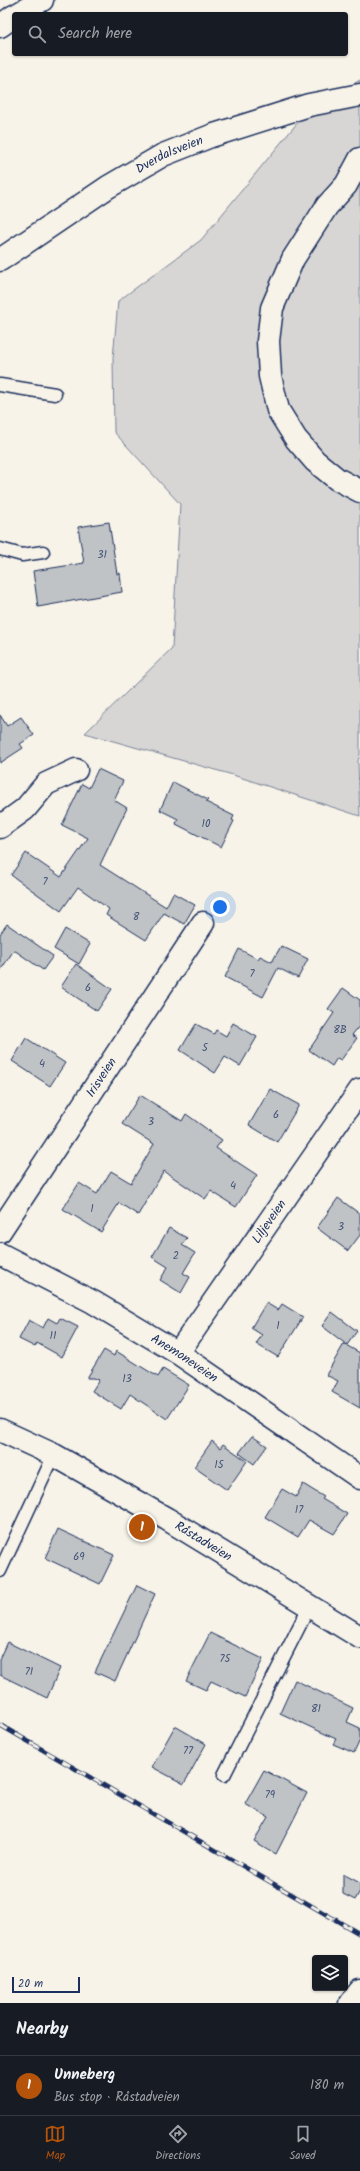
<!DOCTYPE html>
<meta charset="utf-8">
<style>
:root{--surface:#171b24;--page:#242831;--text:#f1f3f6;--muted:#9ea1a6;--line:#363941;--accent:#b45309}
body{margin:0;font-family:Kalam,sans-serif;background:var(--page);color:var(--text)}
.controls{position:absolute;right:12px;bottom:12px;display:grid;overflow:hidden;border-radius:4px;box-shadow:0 1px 3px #0004}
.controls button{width:36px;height:36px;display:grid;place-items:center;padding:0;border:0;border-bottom:1px solid var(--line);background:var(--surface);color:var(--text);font:20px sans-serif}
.scale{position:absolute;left:12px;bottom:10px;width:68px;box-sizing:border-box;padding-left:4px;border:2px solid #1b2f5e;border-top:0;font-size:11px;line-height:14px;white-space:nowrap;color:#1b2f5e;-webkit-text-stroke:3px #f7f3e8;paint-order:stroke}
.you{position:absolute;left:220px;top:907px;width:14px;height:14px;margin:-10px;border:3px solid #fff;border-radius:50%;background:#1a73e8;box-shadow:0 0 0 6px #1a73e833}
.badge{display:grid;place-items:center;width:26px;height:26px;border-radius:50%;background:var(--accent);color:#fff;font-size:13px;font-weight:700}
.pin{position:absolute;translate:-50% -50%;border:2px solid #fff;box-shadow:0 1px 4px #0006}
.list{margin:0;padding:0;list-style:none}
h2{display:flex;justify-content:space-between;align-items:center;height:52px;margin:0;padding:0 16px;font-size:17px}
h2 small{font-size:13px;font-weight:400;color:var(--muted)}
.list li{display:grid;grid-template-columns:26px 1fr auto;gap:12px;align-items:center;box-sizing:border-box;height:60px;padding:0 16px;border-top:1px solid var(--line)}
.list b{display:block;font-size:15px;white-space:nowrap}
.list p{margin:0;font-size:13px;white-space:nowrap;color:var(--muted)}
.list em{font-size:13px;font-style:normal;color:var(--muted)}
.icon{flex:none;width:22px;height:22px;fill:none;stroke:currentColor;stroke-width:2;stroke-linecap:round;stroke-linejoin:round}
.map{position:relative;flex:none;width:360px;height:2003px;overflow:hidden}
.search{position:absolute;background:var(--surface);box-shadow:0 1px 3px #0004;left:12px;right:12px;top:12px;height:44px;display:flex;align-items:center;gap:10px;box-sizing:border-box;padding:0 14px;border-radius:4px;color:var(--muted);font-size:15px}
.sheet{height:112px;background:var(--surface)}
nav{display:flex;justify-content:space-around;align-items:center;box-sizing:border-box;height:56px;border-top:1px solid var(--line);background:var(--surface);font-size:11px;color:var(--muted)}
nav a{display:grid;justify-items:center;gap:2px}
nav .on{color:var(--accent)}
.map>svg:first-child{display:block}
.green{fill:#d7d6d4;stroke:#798299}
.building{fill:#c0c3c5;stroke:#1b2f5e}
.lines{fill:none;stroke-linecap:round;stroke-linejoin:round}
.service-casing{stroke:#1b2f5e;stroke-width:15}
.minor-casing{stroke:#1b2f5e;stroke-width:25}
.secondary-casing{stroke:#1b2f5e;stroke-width:25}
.service{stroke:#f7f3e8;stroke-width:12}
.minor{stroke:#f7f3e8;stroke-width:22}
.secondary{stroke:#f7f3e8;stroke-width:22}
.rail-casing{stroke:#1b2f5e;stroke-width:4.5}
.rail{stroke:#f7f3e8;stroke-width:3;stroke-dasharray:9;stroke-linecap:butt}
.labels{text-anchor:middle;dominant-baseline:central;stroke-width:3;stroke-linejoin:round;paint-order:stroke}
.number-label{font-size:11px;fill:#445478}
.street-label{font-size:13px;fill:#1b2f5e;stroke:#f7f3e8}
</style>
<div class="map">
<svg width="360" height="2003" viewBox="0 0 360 2003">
<rect width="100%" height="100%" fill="#f7f3e8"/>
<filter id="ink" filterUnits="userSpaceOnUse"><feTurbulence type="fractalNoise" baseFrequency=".025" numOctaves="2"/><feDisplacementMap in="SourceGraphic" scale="8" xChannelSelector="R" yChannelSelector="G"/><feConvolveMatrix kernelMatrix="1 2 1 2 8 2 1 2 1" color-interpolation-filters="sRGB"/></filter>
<g filter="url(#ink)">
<path class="green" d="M360,80V755L358,761L360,816L233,775L85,733L172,648L180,504L114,432L113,358L118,301L201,240L307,111Z"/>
<path class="building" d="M109,522L117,574L120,573L122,592L38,607L33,571L84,563L78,527Z
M0,715L7,726L21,717L34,735L20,744L23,748L0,763Z
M98,769L123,781L114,800L127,808L100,865L166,907L173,893L195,905L184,924L164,913L146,940L106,915L109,909L78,887L61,911L11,875L26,853L61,877L88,838L62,825L82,784L89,788Z
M173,782L208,800L206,802L234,816L232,820L234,821L221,847L176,824L178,819L160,810Z
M7,924L53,956L43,970L14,950L0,971V934Z
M65,929L90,944L79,964L54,949Z
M281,946L308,959L298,978L278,968L263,997L225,977L239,949L258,959L260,956L272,962Z
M76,964L112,989L97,1011L61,987Z
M343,988L360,1000V1025L352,1035L357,1038L341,1060L337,1058L332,1066L309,1050L334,1013L328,1009Z
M233,1023L257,1037L240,1066L225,1057L215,1073L180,1050L196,1024L214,1034L216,1030L226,1036Z
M26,1038L65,1063L50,1086L12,1061Z
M270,1089L299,1105L277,1142L249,1125Z
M140,1095L182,1121L186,1114L222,1140L216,1148L257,1175L236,1207L211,1191L205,1199L164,1171L138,1215L119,1203L101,1232L63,1209L79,1183L97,1194L111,1171L131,1183L154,1144L122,1124Z
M338,1198L360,1214V1235L348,1251L317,1228Z
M169,1228L187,1238L182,1245L195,1253L183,1273L190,1277L181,1293L160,1280L168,1267L152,1257Z
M266,1303L278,1310L282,1304L303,1317L278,1357L256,1344L262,1335L251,1328Z
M332,1312L357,1331L347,1345L322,1326Z
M48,1318L57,1323L60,1318L78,1327L62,1357L37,1343L35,1347L19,1339L29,1320L43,1328Z
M344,1344L360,1353V1408L332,1392L338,1381L326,1375Z
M104,1350L114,1356L116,1351L158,1377L163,1369L189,1385L167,1419L130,1394L121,1409L92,1391L99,1380L94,1378H87Z
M252,1436L267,1446L254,1464L239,1453Z
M212,1441L220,1448L223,1444L247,1461L227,1490L194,1467Z
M303,1484L324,1497L322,1499L347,1514L334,1534L309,1520L298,1537L265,1517L282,1489L296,1497Z
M58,1529L114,1555L100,1584L45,1558Z
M137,1585L155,1594L115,1681L95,1672Z
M210,1633L263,1659L245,1697L211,1681L206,1690L186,1681Z
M7,1642L60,1668L47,1698L0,1675V1657Z
M295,1680L353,1708L347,1722L360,1728V1740L354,1753L333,1744L336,1739L280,1713Z
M175,1726L206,1744L184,1784L152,1767Z
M264,1770L307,1793L276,1854L254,1841L268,1817L245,1804Z
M343,1874L360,1883V1891L355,1900L343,1894Z"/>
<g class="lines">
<g class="service-casing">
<path id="service" d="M0,385L55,394
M0,549L22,555L43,552
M0,1571L54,1455
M224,1775L309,1607"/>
</g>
<g class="minor-casing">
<g id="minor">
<path d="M18,14L42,0"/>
<path d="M0,26L14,16"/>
<path d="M360,159L346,185L327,206L293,259L272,308L268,341L270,376L278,410L296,439L315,461L337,479L360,491"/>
<path id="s1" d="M0,260L108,187L163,155L211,136L309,105L360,95"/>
<path d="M0,827L25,809L46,784L76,770"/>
<path id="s2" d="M0,1231L203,923"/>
<path id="s3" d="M0,1254L93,1302L178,1353L360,1478"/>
<path id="s4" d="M178,1353L360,1090"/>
<path d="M350,2003L360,1991"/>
</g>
</g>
<g class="secondary-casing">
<g id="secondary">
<path id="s5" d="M0,1430L54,1455L167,1519L360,1637"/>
</g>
</g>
<use href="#service" class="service"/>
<use href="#minor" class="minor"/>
<use href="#secondary" class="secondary"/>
<g class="rail-casing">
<path id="rail" d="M0,1725L360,1934"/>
</g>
<use href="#rail" class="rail"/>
</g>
</g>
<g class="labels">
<g class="number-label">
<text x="102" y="555">31</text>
<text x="206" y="824">10</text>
<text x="45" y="882">7</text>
<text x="136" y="917">8</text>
<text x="252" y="974">7</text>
<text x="88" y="988">6</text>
<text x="340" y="1030">8B</text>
<text x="205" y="1048">5</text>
<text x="42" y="1064">4</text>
<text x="276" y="1115">6</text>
<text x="151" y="1122">3</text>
<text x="233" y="1186">4</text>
<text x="92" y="1209">1</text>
<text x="341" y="1227">3</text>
<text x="176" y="1256">2</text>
<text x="278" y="1326">1</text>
<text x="53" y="1336">11</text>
<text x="127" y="1379">13</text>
<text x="219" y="1465">15</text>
<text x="299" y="1510">17</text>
<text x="79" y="1557">69</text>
<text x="225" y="1659">75</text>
<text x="29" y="1672">71</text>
<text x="316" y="1709">81</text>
<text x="188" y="1751">77</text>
<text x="270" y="1795">79</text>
</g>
<g class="street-label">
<text stroke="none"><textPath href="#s1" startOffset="200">Dverdalsveien</textPath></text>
<text stroke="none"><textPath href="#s2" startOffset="184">Irisveien</textPath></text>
<text stroke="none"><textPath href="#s4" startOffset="160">Liljeveien</textPath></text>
<text stroke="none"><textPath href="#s3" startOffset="212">Anemoneveien</textPath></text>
<text stroke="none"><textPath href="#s5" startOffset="232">Råstadveien</textPath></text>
</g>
</g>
</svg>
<div class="controls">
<button><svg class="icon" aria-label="layers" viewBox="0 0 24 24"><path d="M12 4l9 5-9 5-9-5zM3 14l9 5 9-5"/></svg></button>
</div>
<div class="scale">20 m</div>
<div class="you"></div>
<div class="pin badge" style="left:142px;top:1527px">1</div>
<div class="search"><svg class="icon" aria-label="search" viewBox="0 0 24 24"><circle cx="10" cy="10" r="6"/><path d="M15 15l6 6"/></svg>Search here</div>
</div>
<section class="sheet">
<h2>Nearby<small></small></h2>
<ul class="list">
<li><span class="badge">1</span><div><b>Unneberg</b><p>Bus stop · Råstadveien</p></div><em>180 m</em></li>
</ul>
</section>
<nav>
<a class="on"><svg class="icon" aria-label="map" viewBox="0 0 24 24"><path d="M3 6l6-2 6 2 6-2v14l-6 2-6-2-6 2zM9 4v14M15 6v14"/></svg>Map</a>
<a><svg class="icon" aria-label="directions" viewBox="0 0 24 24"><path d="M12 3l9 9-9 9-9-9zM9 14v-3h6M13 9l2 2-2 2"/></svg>Directions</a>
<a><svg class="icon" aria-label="saved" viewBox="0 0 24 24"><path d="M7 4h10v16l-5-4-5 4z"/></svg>Saved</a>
</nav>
